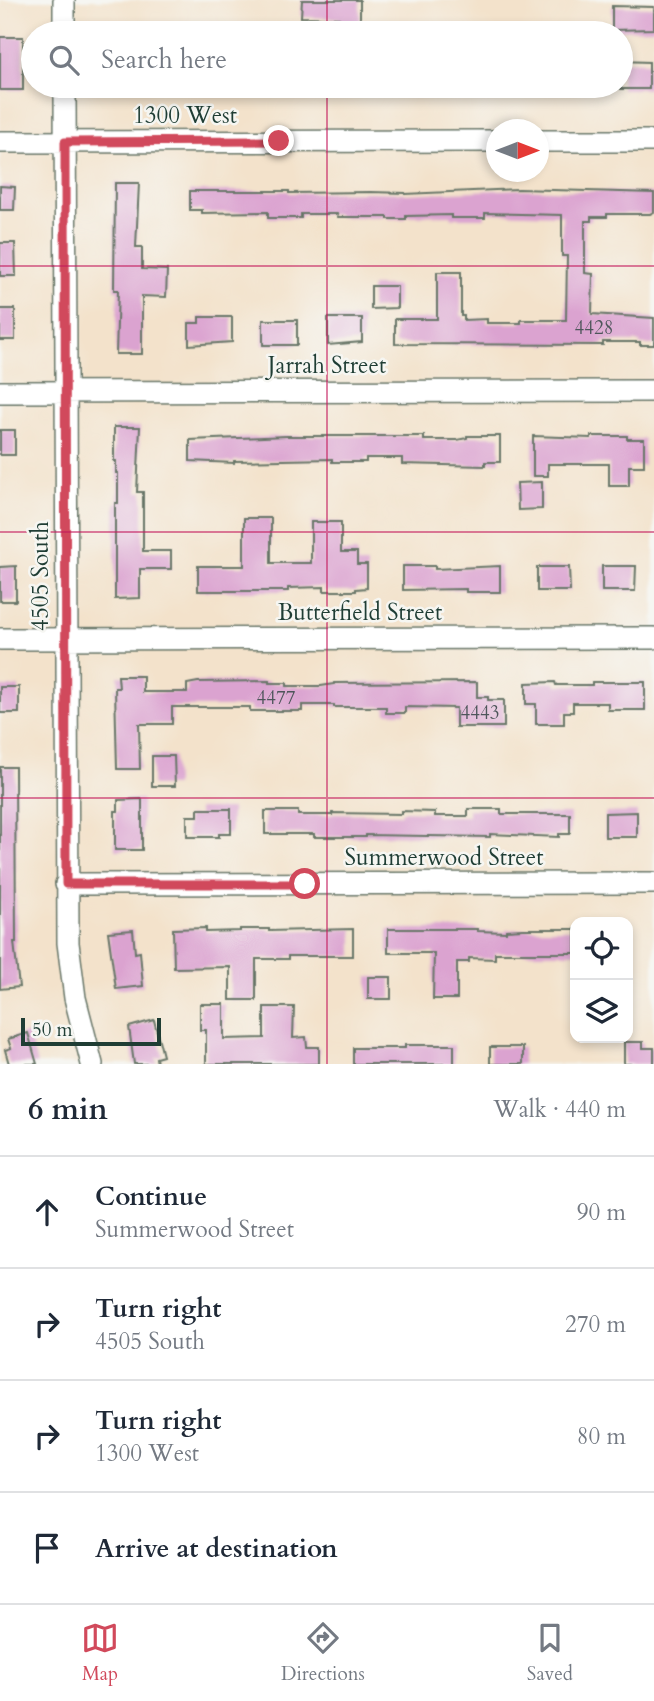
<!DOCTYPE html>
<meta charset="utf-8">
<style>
:root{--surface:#fff;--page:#f2f2f3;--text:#1f2937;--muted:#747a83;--line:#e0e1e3;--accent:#d1495b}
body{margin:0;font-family:Cardo,serif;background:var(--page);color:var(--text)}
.controls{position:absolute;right:21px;bottom:21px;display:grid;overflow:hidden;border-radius:14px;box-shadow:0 4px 10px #0003}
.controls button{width:63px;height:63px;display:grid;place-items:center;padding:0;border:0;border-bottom:2px solid var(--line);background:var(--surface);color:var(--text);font:35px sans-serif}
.compass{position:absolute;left:486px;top:119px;width:63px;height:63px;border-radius:50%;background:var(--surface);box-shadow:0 4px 10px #0003;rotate:90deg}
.scale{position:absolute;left:21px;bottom:18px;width:140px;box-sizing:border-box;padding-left:7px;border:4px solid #1f3d34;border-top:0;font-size:19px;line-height:24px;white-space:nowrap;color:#1f3d34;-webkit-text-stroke:5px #f6f6f2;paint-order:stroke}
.stop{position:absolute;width:21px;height:21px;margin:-16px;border:5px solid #d1495b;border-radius:50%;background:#fff}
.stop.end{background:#d1495b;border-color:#fff;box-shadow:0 2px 7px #0008}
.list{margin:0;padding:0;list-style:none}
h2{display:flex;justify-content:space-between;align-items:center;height:91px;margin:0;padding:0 28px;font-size:30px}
h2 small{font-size:23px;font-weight:400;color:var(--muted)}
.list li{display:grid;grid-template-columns:46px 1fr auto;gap:21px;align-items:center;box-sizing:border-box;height:112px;padding:0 28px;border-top:2px solid var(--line)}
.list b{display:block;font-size:26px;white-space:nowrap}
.list p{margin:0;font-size:23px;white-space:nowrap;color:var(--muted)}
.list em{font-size:23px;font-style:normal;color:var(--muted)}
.icon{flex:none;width:38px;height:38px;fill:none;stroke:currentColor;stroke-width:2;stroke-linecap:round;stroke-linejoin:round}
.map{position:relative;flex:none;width:654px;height:1064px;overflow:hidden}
.search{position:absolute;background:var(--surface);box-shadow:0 4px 10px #0003;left:21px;right:21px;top:21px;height:77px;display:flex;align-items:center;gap:18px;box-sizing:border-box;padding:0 24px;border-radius:38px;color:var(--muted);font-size:26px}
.sheet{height:539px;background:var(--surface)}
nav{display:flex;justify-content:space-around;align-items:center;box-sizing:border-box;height:98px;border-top:2px solid var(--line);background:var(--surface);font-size:19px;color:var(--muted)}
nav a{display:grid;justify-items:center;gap:4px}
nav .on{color:var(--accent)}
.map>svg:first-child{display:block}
.building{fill:#dba3d0}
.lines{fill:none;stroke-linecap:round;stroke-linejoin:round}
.minor-casing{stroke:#697769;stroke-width:24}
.minor{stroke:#fff;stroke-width:21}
.route{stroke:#d1495b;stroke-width:9}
.grid{fill:none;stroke:#c2185b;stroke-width:2;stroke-opacity:0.55}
.labels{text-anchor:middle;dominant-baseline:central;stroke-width:5;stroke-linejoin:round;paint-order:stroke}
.number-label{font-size:19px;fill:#4e565b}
.street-label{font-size:23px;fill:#1f3d34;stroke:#f6f6f2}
</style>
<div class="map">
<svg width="654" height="1064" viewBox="0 0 654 1064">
<rect width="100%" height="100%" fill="#f6f6f2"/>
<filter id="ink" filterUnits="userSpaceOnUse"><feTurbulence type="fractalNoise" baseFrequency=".0143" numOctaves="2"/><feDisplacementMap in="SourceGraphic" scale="14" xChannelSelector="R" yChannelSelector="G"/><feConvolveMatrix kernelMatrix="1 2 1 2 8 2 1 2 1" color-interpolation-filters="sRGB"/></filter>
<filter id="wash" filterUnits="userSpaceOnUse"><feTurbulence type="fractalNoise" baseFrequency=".00686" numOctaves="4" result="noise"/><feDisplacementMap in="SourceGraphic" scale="28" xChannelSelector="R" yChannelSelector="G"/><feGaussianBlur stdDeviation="1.57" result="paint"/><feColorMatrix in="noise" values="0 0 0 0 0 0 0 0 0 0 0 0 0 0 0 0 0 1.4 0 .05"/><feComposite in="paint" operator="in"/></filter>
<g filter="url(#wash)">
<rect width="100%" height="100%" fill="#f3e2cb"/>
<g id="blocks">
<path class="building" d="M302,0H360V25H339V18L301,17Z
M612,6L654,7V29L612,30Z
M0,37H23V90H0Z
M621,61L649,62V89H621Z
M115,183H139L136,247H142V269L167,270L166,297L142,296V354H116L118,290H114Z
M0,186L15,187L14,210H0Z
M519,189L654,193V212L650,214H607V217H591V221H585V273L593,274L592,314L654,318V345H640V342H603V345L395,344V319H437V272H461V316H464V320L487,319V323H521V320H566L567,256H562V215L485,213V218H451V215L406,216V219H388V217H338L337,214H301V218H268V212L202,213V210H190V191H289V193L371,192L405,193V194Z
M0,243H15L16,276H0Z
M371,286H397V308L371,309Z
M0,309H15V340H0Z
M199,317H232V342L189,345V323H199Z
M328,318H362V342L328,345Z
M263,320H297V345H263Z
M114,427H140L137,492H143V551H171V569H140V598L115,599V503H118V473H116V461H114Z
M0,430H15V455H0Z
M287,436H424V440H457L467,438V436H500V462H485V466L402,464V458H366V462H332V459L234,461V463L190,461V440Z
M533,436L591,438V436H627V439H644V466H629V486H609V464H548V476H533Z
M542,482V509L518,510L517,483Z
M244,518H271V563H311V522H341V552H357V564H367V588L356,589V591H324V587L288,588V591H198V566H244Z
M16,566V601H0V567Z
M403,566H435V569L500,566V592H466V589L403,590Z
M602,566H636L635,591H602Z
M537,567H569L570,591H537Z
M118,676H143V692H187V684L198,682L269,681V683H287V686H321L334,684V683L477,682V697H488V700H504V727H456V708L405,707V713H386V707H334V705H302V711H250V707H172V724H139L140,769H117L115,688H119Z
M555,682L556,685H592V682H645V710H608V703H573V712H564V724H536V704H526V683Z
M0,687H19V713H0Z
M152,756H174L175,786H152Z
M0,767H15L16,942H14L19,987L0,989Z
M142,799V850H115V811H118V800Z
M198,809H231V834H219V837H187V816H198Z
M468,809H501V814H570V834H559V837L490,834V837L366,835V837H314V834H265V811H298V815H332V813L401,814V811L435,812V816H468Z
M637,812V837H605V813Z
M206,928V932L240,931V929H269V931L353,929V956H288V959H256V1000H230V967L174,968L173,929Z
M388,929H477V931L506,932V930L523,929H575V953H495V959L469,958V962H457V999H433L434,953H388Z
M133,930L135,953L140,952L143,986L116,989L108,932Z
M368,977H391V999H368Z
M200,1004H224V1039L264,1038V1007H294L293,1038L306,1037L307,1047H319V1064H206V1030H200Z
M154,1020L163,1056L156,1058L157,1064H134L129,1027Z
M28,1033L37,1064H9L5,1050L11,1048L8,1039Z
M624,1042H643V1048H654V1064H624Z
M405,1045H454V1064H353V1048H405Z
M490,1047H523V1064H490Z"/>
</g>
</g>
<g filter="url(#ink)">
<use href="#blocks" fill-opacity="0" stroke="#697769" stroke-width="2"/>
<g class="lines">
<g class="minor-casing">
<path id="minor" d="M64,0V33
M65,86L68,943L75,998L92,1064
M538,141H654
M0,142L496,141
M0,392L654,391
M0,639L654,638
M66,884L654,883"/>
</g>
<use href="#minor" class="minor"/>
</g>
</g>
<g class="lines" filter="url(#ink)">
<path class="route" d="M279,141L65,142L66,884H305"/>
</g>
<path class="grid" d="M327,0V33M327,86V1064M0,266H654M0,532H654M0,798H654"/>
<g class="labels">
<g class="number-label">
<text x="594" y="328">4428</text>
<text x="276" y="698">4477</text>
<text x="480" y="713">4443</text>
</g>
<g class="street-label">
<text x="185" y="115">1300 West</text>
<text x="327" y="365">Jarrah Street</text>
<text transform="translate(40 576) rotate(-90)">4505 South</text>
<text x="360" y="612">Butterfield Street</text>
<text x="444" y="857">Summerwood Street</text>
</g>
</g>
</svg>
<div class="controls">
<button><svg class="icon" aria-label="locate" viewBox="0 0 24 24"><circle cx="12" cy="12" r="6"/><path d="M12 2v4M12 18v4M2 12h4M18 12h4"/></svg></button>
<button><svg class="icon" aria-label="layers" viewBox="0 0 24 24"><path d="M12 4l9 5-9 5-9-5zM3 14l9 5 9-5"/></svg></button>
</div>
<svg class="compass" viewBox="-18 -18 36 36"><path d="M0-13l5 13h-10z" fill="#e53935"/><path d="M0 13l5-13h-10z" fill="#747a83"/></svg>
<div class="scale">50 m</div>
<div class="stop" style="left:305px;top:884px"></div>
<div class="stop end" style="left:279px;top:141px"></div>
<div class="search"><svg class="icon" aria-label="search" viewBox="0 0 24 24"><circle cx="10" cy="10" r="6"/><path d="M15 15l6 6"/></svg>Search here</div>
</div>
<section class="sheet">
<h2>6 min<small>Walk · 440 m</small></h2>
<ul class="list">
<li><svg class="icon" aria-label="ahead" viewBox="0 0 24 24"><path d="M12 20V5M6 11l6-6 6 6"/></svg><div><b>Continue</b><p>Summerwood Street</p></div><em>90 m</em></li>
<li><svg class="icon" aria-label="right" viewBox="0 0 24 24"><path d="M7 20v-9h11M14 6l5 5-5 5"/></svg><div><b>Turn right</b><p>4505 South</p></div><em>270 m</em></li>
<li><svg class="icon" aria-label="right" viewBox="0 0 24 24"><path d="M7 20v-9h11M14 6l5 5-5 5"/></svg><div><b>Turn right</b><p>1300 West</p></div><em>80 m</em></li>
<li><svg class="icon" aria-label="arrive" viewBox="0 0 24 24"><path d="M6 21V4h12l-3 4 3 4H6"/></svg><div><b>Arrive at destination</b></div></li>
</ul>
</section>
<nav>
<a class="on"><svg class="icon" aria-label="map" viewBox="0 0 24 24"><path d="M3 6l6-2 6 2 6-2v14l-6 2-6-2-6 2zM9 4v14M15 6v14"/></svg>Map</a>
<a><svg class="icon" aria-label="directions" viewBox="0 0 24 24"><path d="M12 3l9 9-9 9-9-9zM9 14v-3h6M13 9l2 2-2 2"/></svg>Directions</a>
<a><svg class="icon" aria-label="saved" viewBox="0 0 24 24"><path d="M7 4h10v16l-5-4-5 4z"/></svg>Saved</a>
</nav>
